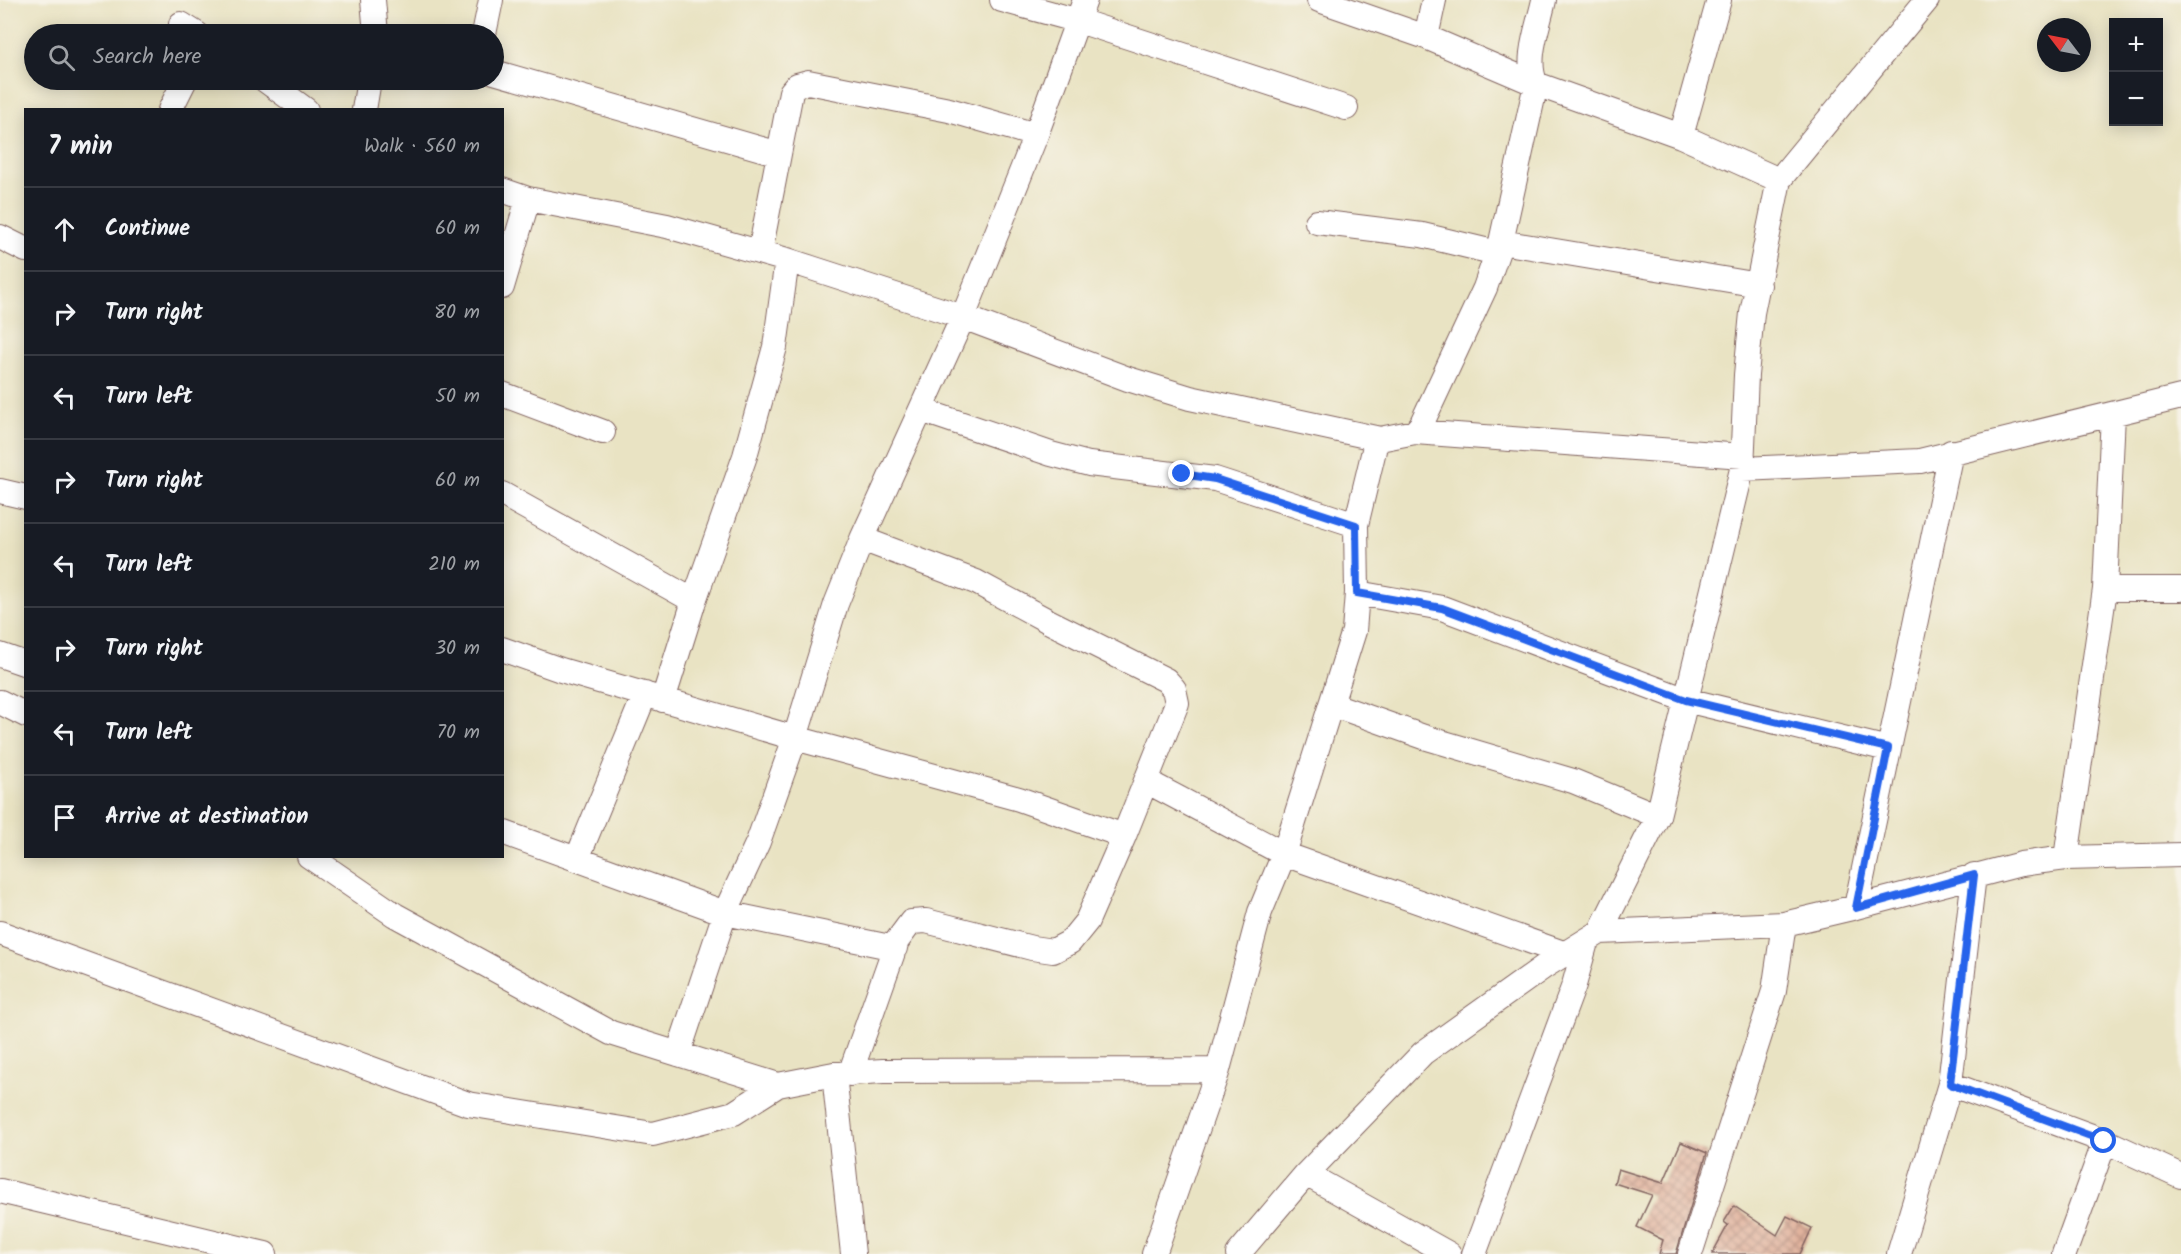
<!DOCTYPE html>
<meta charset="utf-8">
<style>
:root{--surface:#171b24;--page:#20242c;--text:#f1f3f6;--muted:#9ea1a6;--line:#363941}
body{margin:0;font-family:Kalam,sans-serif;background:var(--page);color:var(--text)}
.controls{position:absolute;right:18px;top:18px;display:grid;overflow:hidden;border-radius:0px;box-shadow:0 3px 15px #0003}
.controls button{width:54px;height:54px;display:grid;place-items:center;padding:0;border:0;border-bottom:2px solid var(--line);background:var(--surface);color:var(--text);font:30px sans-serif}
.compass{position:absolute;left:2037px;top:18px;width:54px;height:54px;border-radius:50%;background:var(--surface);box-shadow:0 3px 15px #0003;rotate:302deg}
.stop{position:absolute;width:18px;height:18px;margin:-14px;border:4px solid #2563eb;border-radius:50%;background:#fff}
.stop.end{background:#2563eb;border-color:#fff;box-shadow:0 2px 6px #0008}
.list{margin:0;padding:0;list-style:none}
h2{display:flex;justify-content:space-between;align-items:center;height:78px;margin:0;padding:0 24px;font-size:26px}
h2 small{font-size:20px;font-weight:400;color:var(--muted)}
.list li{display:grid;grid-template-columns:39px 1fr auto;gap:18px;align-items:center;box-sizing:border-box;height:84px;padding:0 24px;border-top:2px solid var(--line)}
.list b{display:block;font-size:22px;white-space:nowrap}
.list em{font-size:20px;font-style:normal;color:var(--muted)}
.icon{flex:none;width:33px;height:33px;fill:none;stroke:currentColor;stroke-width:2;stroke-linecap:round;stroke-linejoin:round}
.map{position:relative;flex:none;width:2181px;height:1254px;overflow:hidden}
.search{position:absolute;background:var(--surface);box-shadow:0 3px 15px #0003;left:24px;top:24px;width:480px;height:66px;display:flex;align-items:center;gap:15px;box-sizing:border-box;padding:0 21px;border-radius:33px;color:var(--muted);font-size:22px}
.panel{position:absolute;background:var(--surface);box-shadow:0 3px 15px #0003;left:24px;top:108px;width:480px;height:750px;border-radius:0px}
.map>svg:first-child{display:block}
.building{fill:url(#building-cross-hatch)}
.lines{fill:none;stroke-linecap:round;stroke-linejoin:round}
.minor-casing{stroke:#826460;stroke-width:26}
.minor{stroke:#fff;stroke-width:24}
.route{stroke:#2563eb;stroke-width:8}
</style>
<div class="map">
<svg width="2181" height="1254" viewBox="0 0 2181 1254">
<defs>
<pattern id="building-cross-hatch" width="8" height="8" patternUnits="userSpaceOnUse" patternTransform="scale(1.5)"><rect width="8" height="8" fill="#e1b39e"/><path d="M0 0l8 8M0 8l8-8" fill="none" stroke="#b89181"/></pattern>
</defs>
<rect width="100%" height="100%" fill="#f7f3e8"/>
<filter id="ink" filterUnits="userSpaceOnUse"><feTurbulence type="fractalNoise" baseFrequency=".0167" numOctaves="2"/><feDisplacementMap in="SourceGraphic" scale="12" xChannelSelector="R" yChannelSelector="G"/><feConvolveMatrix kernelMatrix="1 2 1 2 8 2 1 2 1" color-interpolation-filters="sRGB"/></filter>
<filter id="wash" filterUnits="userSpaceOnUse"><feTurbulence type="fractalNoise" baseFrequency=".008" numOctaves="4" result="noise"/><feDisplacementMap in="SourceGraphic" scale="24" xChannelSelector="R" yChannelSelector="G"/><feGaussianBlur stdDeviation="1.35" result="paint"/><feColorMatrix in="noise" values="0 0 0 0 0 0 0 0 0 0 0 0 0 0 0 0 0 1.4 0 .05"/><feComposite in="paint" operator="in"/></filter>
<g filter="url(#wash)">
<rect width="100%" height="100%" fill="#e9e3c3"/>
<g id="blocks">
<path class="building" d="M1681,1142L1707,1153L1676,1254H1659L1663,1240L1637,1227L1652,1195L1614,1183L1618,1169L1663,1183Z
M1734,1206L1777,1235L1787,1216L1812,1228L1800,1254H1712L1728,1225L1724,1222Z"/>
</g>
</g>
<g filter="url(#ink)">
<use href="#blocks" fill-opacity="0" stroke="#826460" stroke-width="1.5"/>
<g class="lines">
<g class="minor-casing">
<path id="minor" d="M373,0L376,34
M1002,0L1079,21L1346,108
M1319,0L1426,37L1536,84L1681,136L1779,180
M181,24L197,34
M484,34L491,0
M1426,37L1434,0
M494,72L779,154
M265,80L306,110
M170,110L185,80
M364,110L369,80
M1681,136L1719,0
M502,190L528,199L667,226L787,260L963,317L1128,379L1190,398L1380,439
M1317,222L1422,235L1497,253
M0,237L26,250
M1501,242L1759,285
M760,252L791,92L797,85L808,82L949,110L1036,135
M502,287L528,199
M502,394L603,432
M921,410L1051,454L1089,464L1215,479L1356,525
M1415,432L1743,456
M1742,469L1920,461L2181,397
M0,491L26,497
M502,494L694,601
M2105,589H2181
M1357,593L1442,608L1686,700L1888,749
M502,649L561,670L795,738L1019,799L1124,836
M0,655L26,664
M663,700L694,601L745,456L775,347L787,260
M0,702L26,715
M1331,704L1424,737L1573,781L1658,816
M1146,781L1284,854L1566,954
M502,832L725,913L895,948
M309,856L395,915L611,1033L778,1085
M2066,858L2105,589L2113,414
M577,859L645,694
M1856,907L1951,452
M1600,932L1784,924L1856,907L2021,864L2066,858L2181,855
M0,933L468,1104L653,1134L734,1113L778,1085L834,1074L883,1071L1218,1070
M678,1054L725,913L758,842L795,738L836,604L862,539L963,317L1036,135L1085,0
M834,1074L853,1254
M850,1074L897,941L911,922L926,921L1032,948L1053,951L1070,942L1087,921L1124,836L1177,703L1174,689L1166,680L1050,622L976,582L862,539
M1950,1084L2105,1141L2181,1176
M1306,1174L1449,1254
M0,1191L265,1254
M1154,1254L1218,1070L1260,912L1284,854L1354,631L1357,593L1356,525L1375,446L1380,439L1415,432L1421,425L1485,288L1501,242L1536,84C1524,60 1539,25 1544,0
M1238,1254L1306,1174L1423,1053L1545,966L1600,932L1658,816L1742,469L1746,375L1752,313L1779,180L1927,0
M1474,1254L1574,985L1586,942
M1690,1254L1774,991L1784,924
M1899,1254L1950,1084L1974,875
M2064,1254L2105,1141"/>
</g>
<use href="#minor" class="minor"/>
</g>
</g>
<g class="lines" filter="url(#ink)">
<path class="route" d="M1182,474L1215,479L1356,525L1357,593L1442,608L1686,700L1888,748L1856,908L1974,875L1950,1084L2104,1141"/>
</g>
</svg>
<div class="controls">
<button>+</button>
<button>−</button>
</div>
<svg class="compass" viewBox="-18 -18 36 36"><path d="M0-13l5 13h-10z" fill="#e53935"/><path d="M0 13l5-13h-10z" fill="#9ea1a6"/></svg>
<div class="stop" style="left:2104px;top:1141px"></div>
<div class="stop end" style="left:1182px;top:474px"></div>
<div class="search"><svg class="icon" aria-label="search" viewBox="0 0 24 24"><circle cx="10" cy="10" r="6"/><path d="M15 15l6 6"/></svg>Search here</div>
<section class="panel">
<h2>7 min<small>Walk · 560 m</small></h2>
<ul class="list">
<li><svg class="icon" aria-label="ahead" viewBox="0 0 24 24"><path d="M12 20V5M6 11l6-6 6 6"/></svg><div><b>Continue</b></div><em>60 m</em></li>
<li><svg class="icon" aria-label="right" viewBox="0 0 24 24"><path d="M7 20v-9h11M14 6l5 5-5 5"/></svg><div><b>Turn right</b></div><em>80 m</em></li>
<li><svg class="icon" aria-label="left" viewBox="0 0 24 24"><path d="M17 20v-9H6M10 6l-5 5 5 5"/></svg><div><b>Turn left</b></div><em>50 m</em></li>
<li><svg class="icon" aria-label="right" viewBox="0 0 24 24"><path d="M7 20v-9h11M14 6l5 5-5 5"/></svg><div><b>Turn right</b></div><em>60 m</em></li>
<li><svg class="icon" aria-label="left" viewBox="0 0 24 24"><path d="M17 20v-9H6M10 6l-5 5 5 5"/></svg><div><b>Turn left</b></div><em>210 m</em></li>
<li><svg class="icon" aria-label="right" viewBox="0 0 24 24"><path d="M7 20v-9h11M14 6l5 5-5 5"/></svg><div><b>Turn right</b></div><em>30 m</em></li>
<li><svg class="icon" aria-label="left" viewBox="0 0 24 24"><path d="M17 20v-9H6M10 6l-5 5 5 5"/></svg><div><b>Turn left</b></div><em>70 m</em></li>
<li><svg class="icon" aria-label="arrive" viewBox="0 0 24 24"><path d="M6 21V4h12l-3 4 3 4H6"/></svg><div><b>Arrive at destination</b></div></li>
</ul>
</section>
</div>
